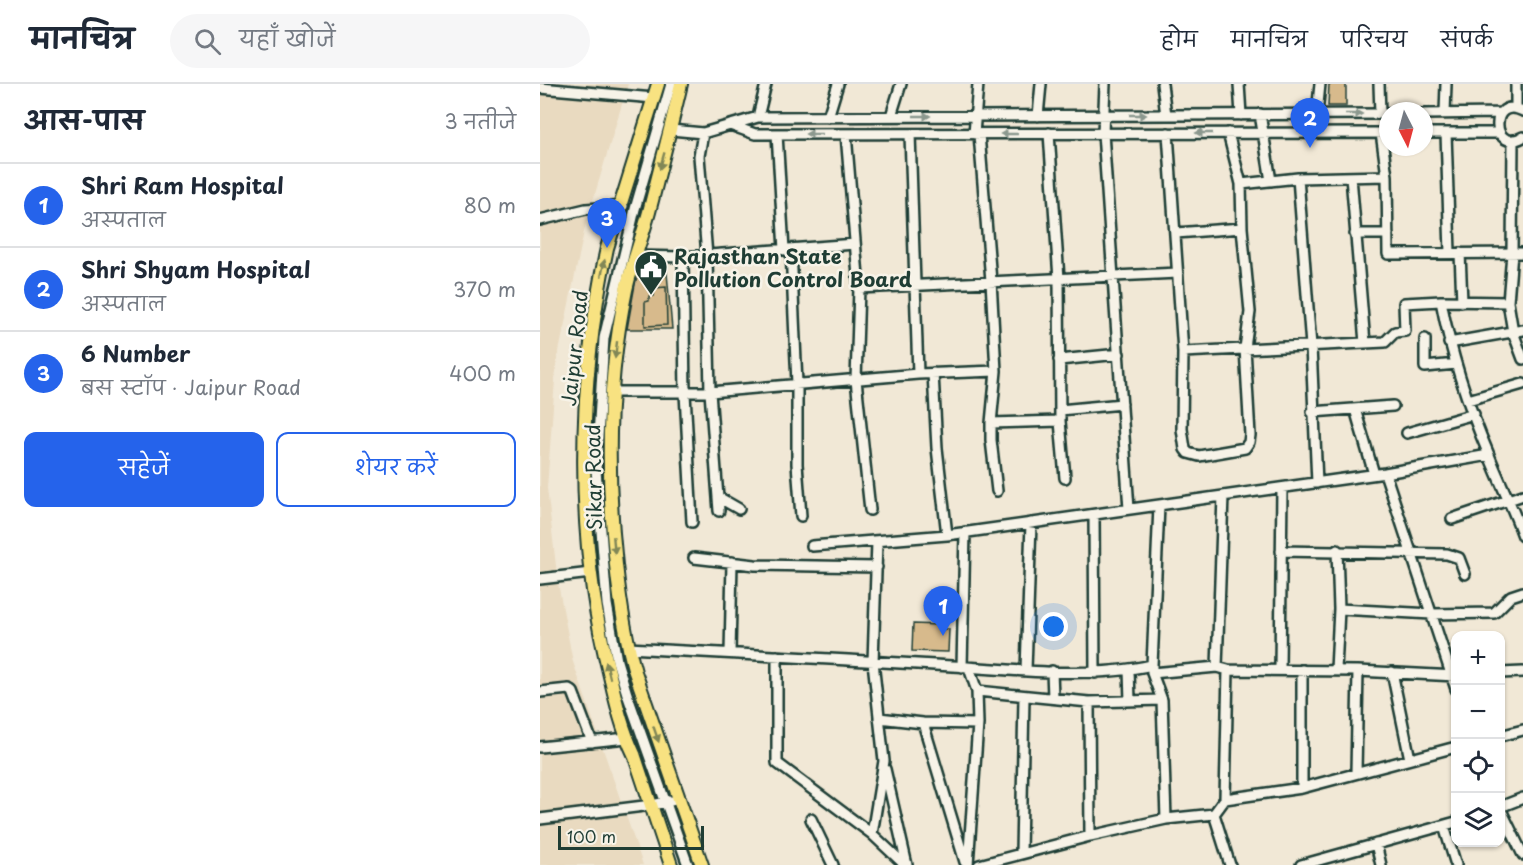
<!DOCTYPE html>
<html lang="hi">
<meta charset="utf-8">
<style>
:root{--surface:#fff;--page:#f6f6f7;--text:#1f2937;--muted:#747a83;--line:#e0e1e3;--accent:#2563eb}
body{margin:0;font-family:"Playpen Sans","Playpen Sans Deva",sans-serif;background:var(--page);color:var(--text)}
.controls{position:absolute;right:18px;bottom:18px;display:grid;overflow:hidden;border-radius:12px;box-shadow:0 2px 4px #0004}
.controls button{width:54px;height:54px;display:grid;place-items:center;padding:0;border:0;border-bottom:2px solid var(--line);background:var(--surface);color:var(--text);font:30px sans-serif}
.compass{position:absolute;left:839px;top:18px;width:54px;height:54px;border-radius:50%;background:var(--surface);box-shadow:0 2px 4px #0004;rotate:174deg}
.scale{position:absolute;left:18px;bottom:15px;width:146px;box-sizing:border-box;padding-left:6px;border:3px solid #1f3d34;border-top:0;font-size:16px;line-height:21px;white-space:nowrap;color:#1f3d34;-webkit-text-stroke:4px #f7f3e8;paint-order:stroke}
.you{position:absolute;left:514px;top:543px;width:21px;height:21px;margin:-15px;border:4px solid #fff;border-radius:50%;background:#1a73e8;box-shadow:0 0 0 9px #1a73e833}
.badge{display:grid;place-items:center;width:39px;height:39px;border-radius:50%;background:var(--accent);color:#fff;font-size:20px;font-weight:700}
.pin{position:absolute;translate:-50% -50px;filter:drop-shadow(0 2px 3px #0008)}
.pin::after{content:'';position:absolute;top:32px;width:21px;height:18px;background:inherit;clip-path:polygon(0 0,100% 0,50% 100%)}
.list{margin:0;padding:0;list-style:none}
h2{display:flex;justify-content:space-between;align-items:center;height:78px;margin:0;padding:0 24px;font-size:26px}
h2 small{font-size:20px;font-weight:400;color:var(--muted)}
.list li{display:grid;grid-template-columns:39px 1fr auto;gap:18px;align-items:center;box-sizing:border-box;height:84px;padding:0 24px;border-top:2px solid var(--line)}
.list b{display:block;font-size:22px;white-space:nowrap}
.list p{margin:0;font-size:20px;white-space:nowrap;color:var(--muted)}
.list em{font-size:20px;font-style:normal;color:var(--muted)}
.actions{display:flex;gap:12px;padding:18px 24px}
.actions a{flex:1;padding:14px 0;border:2px solid var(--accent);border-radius:12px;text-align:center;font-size:21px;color:var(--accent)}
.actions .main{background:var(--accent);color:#fff}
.icon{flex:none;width:33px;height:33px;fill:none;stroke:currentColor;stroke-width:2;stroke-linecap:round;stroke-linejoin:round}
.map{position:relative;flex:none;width:983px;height:781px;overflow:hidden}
header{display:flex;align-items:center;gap:36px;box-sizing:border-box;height:84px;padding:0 30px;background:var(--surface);border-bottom:2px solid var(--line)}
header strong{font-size:28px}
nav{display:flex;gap:33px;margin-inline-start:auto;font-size:21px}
.search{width:420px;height:54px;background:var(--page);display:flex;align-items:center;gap:15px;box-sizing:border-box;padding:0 21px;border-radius:33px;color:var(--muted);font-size:22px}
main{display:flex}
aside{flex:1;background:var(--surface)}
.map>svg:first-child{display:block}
.built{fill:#e9dac0}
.building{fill:#d7ba8c;stroke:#1f3d34;stroke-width:1.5}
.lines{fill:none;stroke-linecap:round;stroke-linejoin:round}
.minor-casing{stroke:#1f3d34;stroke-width:14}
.major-casing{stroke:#1f3d34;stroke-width:16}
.minor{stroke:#f7f3e8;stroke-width:9}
.major{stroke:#f8e281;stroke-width:12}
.oneway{fill:#8b988e}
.oneway2{fill:#818757}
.labels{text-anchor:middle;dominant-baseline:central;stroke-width:5;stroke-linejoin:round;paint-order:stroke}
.poi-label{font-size:20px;font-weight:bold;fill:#1f3d34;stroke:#f7f3e8;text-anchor:start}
.street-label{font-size:20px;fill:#1f3d34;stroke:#f7f3e8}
</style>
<header>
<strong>मानचित्र</strong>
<div class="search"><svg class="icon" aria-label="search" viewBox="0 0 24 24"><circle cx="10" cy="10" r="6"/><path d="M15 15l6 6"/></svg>यहाँ खोजें</div>
<nav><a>होम</a><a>मानचित्र</a><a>परिचय</a><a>संपर्क</a></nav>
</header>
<main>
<aside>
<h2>आस-पास<small>3 नतीजे</small></h2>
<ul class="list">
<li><span class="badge">1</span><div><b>Shri Ram Hospital</b><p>अस्पताल</p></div><em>80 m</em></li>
<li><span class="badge">2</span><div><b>Shri Shyam Hospital</b><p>अस्पताल</p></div><em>370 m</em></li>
<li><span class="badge">3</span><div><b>6 Number</b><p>बस स्टॉप · Jaipur Road</p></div><em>400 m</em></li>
</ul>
<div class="actions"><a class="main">सहेजें</a><a>शेयर करें</a></div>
</aside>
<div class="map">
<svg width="983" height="781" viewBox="0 0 983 781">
<rect width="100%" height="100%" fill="#f1e8d6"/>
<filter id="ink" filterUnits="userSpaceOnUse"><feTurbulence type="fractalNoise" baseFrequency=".0167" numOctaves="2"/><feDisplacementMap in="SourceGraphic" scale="12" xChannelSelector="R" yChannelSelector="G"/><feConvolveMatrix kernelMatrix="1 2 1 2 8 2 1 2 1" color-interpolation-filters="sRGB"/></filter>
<g filter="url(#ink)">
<path class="built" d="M0,0H88L45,143L16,282L7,404L18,499L33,578L103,781H0Z"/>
<path class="building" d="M789,0H806V22H788Z
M99,178H126L132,245H87Z
M126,203L127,241L105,242V218L109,217V212H114V204Z
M373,540L400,541V545H409L408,568L372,567Z"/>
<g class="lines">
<g class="minor-casing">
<path id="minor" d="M131,0L95,125L64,254L56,386L67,520L77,577L87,610L148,781
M565,0L563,49L589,425
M622,0L626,31
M699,0L701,31
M839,0L840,30
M976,0V24
M0,4L114,14
M983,27C949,10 950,71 983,53
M905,29L906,0
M720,30L731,97
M777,30L780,0
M884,30L961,29
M351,32L361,0
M498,32L501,0
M218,33L226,0
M288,33L298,0
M190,41L215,50L848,49
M131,46L163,49L218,33L848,30
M163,49L159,72L167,172L170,308L179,427
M509,49L519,195L520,337L525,394
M628,49L643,268L642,345L645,365L648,369L659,372L705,364L709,358L710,351L705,264L710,228L702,144L701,100L688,49
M841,49L847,92L848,170L983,169
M884,49H960
M906,49L910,169
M237,50L244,166
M306,50L319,204L316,296L330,426
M370,50L378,290
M434,50L438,0
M439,50L451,197L456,287L451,339V356L457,407
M973,56L972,169L968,218L973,248L983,275
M811,93L825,259
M758,94L771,262L777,399
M701,100L758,94L847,92
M0,136L46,125L83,122
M636,149L702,144
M815,150H848
M251,165L257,300V380L261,432
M920,169L922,218
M96,172L143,173L315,160
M143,173L145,309L152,438
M319,204L638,189
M968,218L901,217C911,270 928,322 949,371C960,399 973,424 983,452
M885,255V283L916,280
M909,259L983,246
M643,268L845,258L855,248L865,247L864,219L901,217
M519,276L579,270
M393,289L397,364L407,451
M72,308H170L378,290L456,287
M928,316L983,300
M815,325L834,390
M520,326L582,320
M772,328L853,322
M451,339L520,337
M867,349L934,330
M845,389L916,605
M178,413L199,425
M554,431L555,589
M912,435L983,411
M272,462L407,451L845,389L949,371
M741,467L907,470L919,474L925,490
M154,474L215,481L337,483
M0,495L51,489
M799,525L892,530L954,529L971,512L983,508
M88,564C196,569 304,576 412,582C475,586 550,595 612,581V589L677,583L688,586L818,587L916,592
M190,569L192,478
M237,572V679L332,750L365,781
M612,581L619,422
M422,583L425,448
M677,583L683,412
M740,585L742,404
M486,586L491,439
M589,586L590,617
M762,586V704
M796,586L799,525L797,466
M512,587L513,613
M852,588L870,675
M612,589L622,616L626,735
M960,589L983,588
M437,607L549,618L622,616
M0,608L29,605L33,608L52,658
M549,618L550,752
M339,634L383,639L438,640
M383,639L425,778
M960,652L983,646
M0,663L87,654
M345,685L367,781
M816,688L818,587
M685,715L688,586
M960,723L983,714
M960,724L983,771
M674,730L690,781
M0,735L112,721L131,717
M271,735L293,781
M904,742L916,781
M332,750L344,677L333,578L337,458
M836,760L841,781
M481,769L484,613
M428,781L438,640L437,607L429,584
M439,781L550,752L626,735L674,730L685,715L762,704L916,663
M761,781L916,738"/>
</g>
<g class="major-casing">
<path id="major" d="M118,0L67,164C37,301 35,456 70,592C76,618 82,645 94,670L131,781
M141,0C131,43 120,85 109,128C102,154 92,179 86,206C67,296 66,389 76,481C80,517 85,553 95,588L162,781"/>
</g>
<use href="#minor" class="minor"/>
<use href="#major" class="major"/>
</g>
<defs><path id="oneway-solid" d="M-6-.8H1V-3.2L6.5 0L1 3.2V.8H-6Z" transform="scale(1.5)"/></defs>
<g class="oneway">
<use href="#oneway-solid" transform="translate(814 30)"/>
<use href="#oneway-solid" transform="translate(598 31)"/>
<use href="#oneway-solid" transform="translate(382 32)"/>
<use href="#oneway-solid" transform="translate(664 49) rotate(180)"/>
<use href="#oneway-solid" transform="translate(274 50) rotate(180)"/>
<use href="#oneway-solid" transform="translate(469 50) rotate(180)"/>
</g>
<g class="oneway2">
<use href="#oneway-solid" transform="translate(122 77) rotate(106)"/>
<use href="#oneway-solid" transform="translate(63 184) rotate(-78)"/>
<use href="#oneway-solid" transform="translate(76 266) rotate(97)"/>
<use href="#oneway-solid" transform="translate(74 461) rotate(85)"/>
<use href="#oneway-solid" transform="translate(68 586) rotate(-104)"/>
<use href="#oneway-solid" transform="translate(116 650) rotate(71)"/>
</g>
</g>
<defs>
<g id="civic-pin" transform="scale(1.725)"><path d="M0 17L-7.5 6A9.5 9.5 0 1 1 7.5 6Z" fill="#1f3d34" stroke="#f7f3e8"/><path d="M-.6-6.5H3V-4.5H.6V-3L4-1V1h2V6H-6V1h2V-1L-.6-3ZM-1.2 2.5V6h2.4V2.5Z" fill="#fff"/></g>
</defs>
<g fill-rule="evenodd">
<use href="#civic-pin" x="111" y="183"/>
</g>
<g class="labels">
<g class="poi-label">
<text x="134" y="172">Rajasthan State<tspan x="134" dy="23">Pollution Control Board</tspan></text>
</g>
<g class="street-label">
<text transform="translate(34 264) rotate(-84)">Jaipur Road</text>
<text transform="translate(53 393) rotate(-91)">Sikar Road</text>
</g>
</g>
</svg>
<div class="controls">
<button>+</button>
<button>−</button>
<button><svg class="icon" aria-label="locate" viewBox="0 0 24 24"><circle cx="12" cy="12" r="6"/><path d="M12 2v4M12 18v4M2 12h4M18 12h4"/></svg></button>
<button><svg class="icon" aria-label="layers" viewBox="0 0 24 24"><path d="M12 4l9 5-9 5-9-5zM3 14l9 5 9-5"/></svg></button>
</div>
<svg class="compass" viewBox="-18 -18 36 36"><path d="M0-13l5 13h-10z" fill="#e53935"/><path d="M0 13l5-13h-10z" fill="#747a83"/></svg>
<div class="scale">100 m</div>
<div class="you"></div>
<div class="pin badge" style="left:403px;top:552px">1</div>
<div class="pin badge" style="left:770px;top:64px">2</div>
<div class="pin badge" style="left:67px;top:164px">3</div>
</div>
</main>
